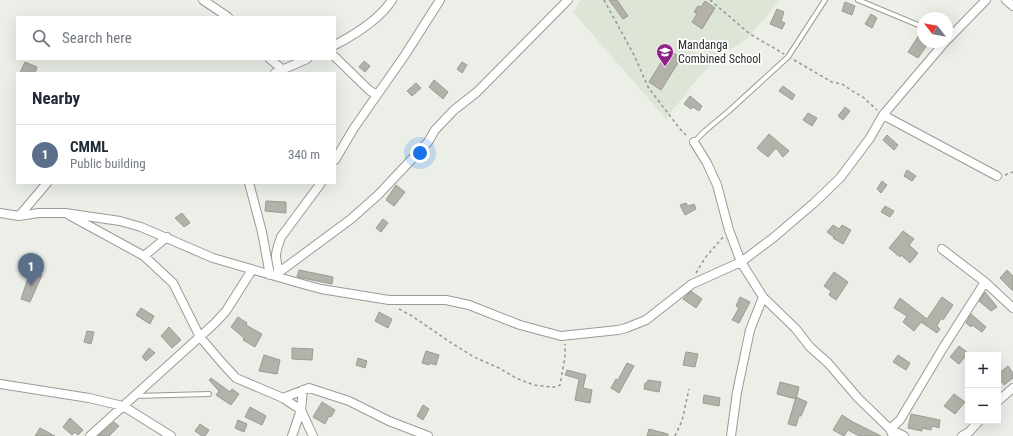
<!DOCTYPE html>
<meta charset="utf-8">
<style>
:root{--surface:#fff;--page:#f6f6f7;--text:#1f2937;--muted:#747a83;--line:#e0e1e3;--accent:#8f2386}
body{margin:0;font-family:"Roboto Condensed",sans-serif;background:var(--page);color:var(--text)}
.controls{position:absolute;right:12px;bottom:12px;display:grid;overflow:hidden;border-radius:0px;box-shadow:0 4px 16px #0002}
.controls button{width:36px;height:36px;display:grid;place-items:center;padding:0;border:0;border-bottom:1px solid var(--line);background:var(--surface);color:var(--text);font:20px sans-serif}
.compass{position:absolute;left:917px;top:12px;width:36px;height:36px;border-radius:50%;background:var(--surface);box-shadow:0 4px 16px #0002;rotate:301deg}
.you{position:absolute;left:420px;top:153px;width:14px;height:14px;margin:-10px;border:3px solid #fff;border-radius:50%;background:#1a73e8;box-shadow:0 0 0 6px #1a73e833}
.badge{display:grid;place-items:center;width:26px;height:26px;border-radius:50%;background:var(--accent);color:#fff;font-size:13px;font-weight:700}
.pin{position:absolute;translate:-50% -33px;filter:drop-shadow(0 1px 2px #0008)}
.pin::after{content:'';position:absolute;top:21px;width:14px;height:12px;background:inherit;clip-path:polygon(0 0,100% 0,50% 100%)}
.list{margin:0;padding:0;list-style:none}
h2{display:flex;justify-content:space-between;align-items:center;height:52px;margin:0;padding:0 16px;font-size:17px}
h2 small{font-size:13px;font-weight:400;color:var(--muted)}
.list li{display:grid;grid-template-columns:26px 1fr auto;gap:12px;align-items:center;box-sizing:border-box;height:60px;padding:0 16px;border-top:1px solid var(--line)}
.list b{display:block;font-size:15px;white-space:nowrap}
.list p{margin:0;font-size:13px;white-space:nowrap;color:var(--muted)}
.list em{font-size:13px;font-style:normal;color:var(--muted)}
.icon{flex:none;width:22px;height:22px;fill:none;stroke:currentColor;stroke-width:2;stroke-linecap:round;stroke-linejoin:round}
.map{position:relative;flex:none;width:1013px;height:436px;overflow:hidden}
.search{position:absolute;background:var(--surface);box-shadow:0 4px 16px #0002;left:16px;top:16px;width:320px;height:44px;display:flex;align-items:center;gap:10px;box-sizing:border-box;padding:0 14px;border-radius:0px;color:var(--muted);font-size:15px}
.panel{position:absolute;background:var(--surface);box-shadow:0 4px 16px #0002;left:16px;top:72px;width:320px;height:112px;border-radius:0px}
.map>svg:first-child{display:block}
.built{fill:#dde5d7}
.building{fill:#b2b1aa;stroke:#9c9b93}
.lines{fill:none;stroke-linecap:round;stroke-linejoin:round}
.lane-casing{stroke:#989c95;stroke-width:6}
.street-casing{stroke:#989c95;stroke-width:10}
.path{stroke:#929490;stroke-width:1.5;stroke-dasharray:3 3;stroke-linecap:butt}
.lane{stroke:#fff;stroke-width:4}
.street{stroke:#fff;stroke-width:8}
.labels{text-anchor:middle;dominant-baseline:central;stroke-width:3.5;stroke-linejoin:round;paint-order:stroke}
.poi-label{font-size:12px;fill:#2d2e2c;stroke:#fff;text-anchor:start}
</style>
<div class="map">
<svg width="1013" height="436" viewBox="0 0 1013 436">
<rect width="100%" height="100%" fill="#ebefe8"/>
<path class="built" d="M581,0H780L748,38L722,55L698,78L666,119L573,12Z"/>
<path class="building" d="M609,0H617L628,16L623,19Z
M705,1L715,8L702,29L692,22L697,14L694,12L698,6L701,7Z
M845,2L855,6L852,15L842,11Z
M777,9L784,12L781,21L785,23L782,29L770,24Z
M871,14L877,18L872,28L865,24Z
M919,35L923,38V42H929L918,58L908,52Z
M669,50L681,58L661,90L649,82Z
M364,61L370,66L365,72L359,67Z
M25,62L37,67L35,73H20Z
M462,62L467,65L462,73L457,69Z
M434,80L448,92L443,99L429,87Z
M416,83L421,88L412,96L407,91Z
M783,86L795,95L792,100L779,91Z
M690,96L702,106L699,111L693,107L691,109L684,104Z
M845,107L850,111L843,120L838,116Z
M808,113L817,118L812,126L803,120Z
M769,134L789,151L783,157L776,148L768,157L757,148Z
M887,135L898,145L894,150L883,140Z
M907,170L916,176L912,181L904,176Z
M882,181L887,185L881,193L877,189Z
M396,185L405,192L394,206L386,200Z
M266,201L286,202V213L265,211Z
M686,203L688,206L694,204L696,209L685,215L680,205Z
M885,206L894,211L890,217L881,212Z
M182,213L190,223L184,227L175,218Z
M383,219L388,223L381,232L376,228Z
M833,225L839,229L842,225L851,230L843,244L833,238L834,237L827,232Z
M903,231L914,239L909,245L918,253L910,263L901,255L900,257L889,248Z
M31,269L42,275L30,302L21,299Z
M299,270L333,277L332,284L297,277Z
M1007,270L1013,276V291L1000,278Z
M834,272L848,282L836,300L829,295L831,291L824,286Z
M691,291L702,299L696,308L683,299Z
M985,292L997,307L991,311L979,301Z
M740,297L750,302L739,323L732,320L739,308L736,306Z
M942,297L953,305L943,320L941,318L937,326L940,329L937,333L921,322L914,331L903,322L907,316L894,308L900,298L927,319Z
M141,308L154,316L150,324L136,315Z
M379,312L392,319L388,328L375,321Z
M971,314L986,327L982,332L972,325L971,327L966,323Z
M238,317L247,323L246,325L262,334L255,347L243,340L244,338L231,327Z
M169,327L181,340L172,348L161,336Z
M87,331L94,332L91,344L84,342Z
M959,346L968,353L959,364L950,357Z
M149,348L155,353L146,361L142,357Z
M292,348L313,349L312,360L292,359Z
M426,351L439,355L436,365L429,363V365L422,363Z
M686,352L698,354L695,367L683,365Z
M264,355L280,360L277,374L259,371Z
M898,355L910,363L906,370L893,362Z
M358,358L367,361L365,368L356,365Z
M627,363L634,366L619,393L611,388L616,379L618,380Z
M1008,366L1013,373V378L1004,385L998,377V374Z
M567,370L586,375L583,388L592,390L590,403L575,400L579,379L565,375Z
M211,378L230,392L232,389L239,394L231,405L216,395L219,391L209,380Z
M648,380L661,382L659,392L644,389L645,383H647Z
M780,382L799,387L796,399L777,394Z
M954,394L965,402L955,414L944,406Z
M704,395L720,398L719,406L703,403Z
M796,397L807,402L801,416H799L796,426L788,424Z
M322,402L335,410L331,417L329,416L325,424L313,417Z
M423,405L429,409L423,420L417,416Z
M250,407L266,416L262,425L245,417Z
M911,414L940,420L939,428L932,426L931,430L922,428V431L908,428Z
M842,415L853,422L881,436H859L848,430L844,436L833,430Z
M70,418L83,430L78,435L75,432L72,435L63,427Z
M238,420L247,424L244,432L235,428Z
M114,422L119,426L109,436H98Z
M200,424L209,430L205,436H202L195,431Z
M40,428L55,436H35Z
M649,429L668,434V436H647Z"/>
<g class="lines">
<g class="lane-casing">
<path id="lane" d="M858,0L923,27
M694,142L705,131L730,110L788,57L825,0
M135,396L209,394"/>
</g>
<g class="street-casing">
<path id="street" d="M203,0L228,17
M1006,0L1013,6
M947,40L986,0
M335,45C356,34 379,20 392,0
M335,57L369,90L377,95L354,128L335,160
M270,59L282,69
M275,73L307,59
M377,95L405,55L440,0
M883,115L997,176
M694,142L707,163L717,185L729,230L741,262L763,297L796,329L810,347L828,363L858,398L890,429L893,436
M249,183L262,232L270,275
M0,213L19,216L39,213H65L120,221L141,227L213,258L299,283L321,289L389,300H446L469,305L520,325L561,336L618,330L626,328L646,320L692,284L741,262L773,238L814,203L840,178L870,138L883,115L945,42
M69,215L144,256L173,283L200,337L223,364L236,378L283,398L301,410L313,436
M19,216L47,183
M942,249L985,282L1013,308
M144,256L167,237
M278,273L351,219L378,195L428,142L435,130L454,110L477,92L568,0
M277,276C280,270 276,263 276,256C276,250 279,243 281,237L321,183
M0,384L89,398L123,406L171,436
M283,398L309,388L349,401L389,421L428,436
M998,401L1013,388
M90,436L215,323L226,311L252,270
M292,436L301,410L303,390
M731,436L737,392L750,330L763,297
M904,436L890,429L900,420L943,348L985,282
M962,436L969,432L979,421"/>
</g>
<path class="path" d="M604,0L635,57L648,87L680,129L688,137
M710,0L750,34L784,54
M794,60L832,82L842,84L854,92L863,97L877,110
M1005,175L1013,172
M696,273L705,258L724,236
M399,309L412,316L450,342L474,357L499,368L516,378L534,385L551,387H556L560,385L565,357V344
M675,436L682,421L689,389"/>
<use href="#lane" class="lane"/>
<use href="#street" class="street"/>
</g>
<defs>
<g id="school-pin" transform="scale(0.9)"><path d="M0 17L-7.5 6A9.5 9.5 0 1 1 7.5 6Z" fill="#8f2386" stroke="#fff"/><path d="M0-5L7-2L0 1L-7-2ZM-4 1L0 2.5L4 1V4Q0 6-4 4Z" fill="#fff"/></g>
</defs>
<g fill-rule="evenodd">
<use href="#school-pin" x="665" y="52"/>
</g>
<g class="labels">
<g class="poi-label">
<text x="678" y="45">Mandanga<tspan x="678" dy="14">Combined School</tspan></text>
</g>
</g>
</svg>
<div class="controls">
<button>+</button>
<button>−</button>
</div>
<svg class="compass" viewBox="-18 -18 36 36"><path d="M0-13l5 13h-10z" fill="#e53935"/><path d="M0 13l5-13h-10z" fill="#747a83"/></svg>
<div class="you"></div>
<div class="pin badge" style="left:31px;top:286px;background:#5c6f8a">1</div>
<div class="search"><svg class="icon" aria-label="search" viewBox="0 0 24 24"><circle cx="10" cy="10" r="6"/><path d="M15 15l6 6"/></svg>Search here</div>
<section class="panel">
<h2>Nearby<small></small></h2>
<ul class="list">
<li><span class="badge" style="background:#5c6f8a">1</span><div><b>CMML</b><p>Public building</p></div><em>340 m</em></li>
</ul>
</section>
</div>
